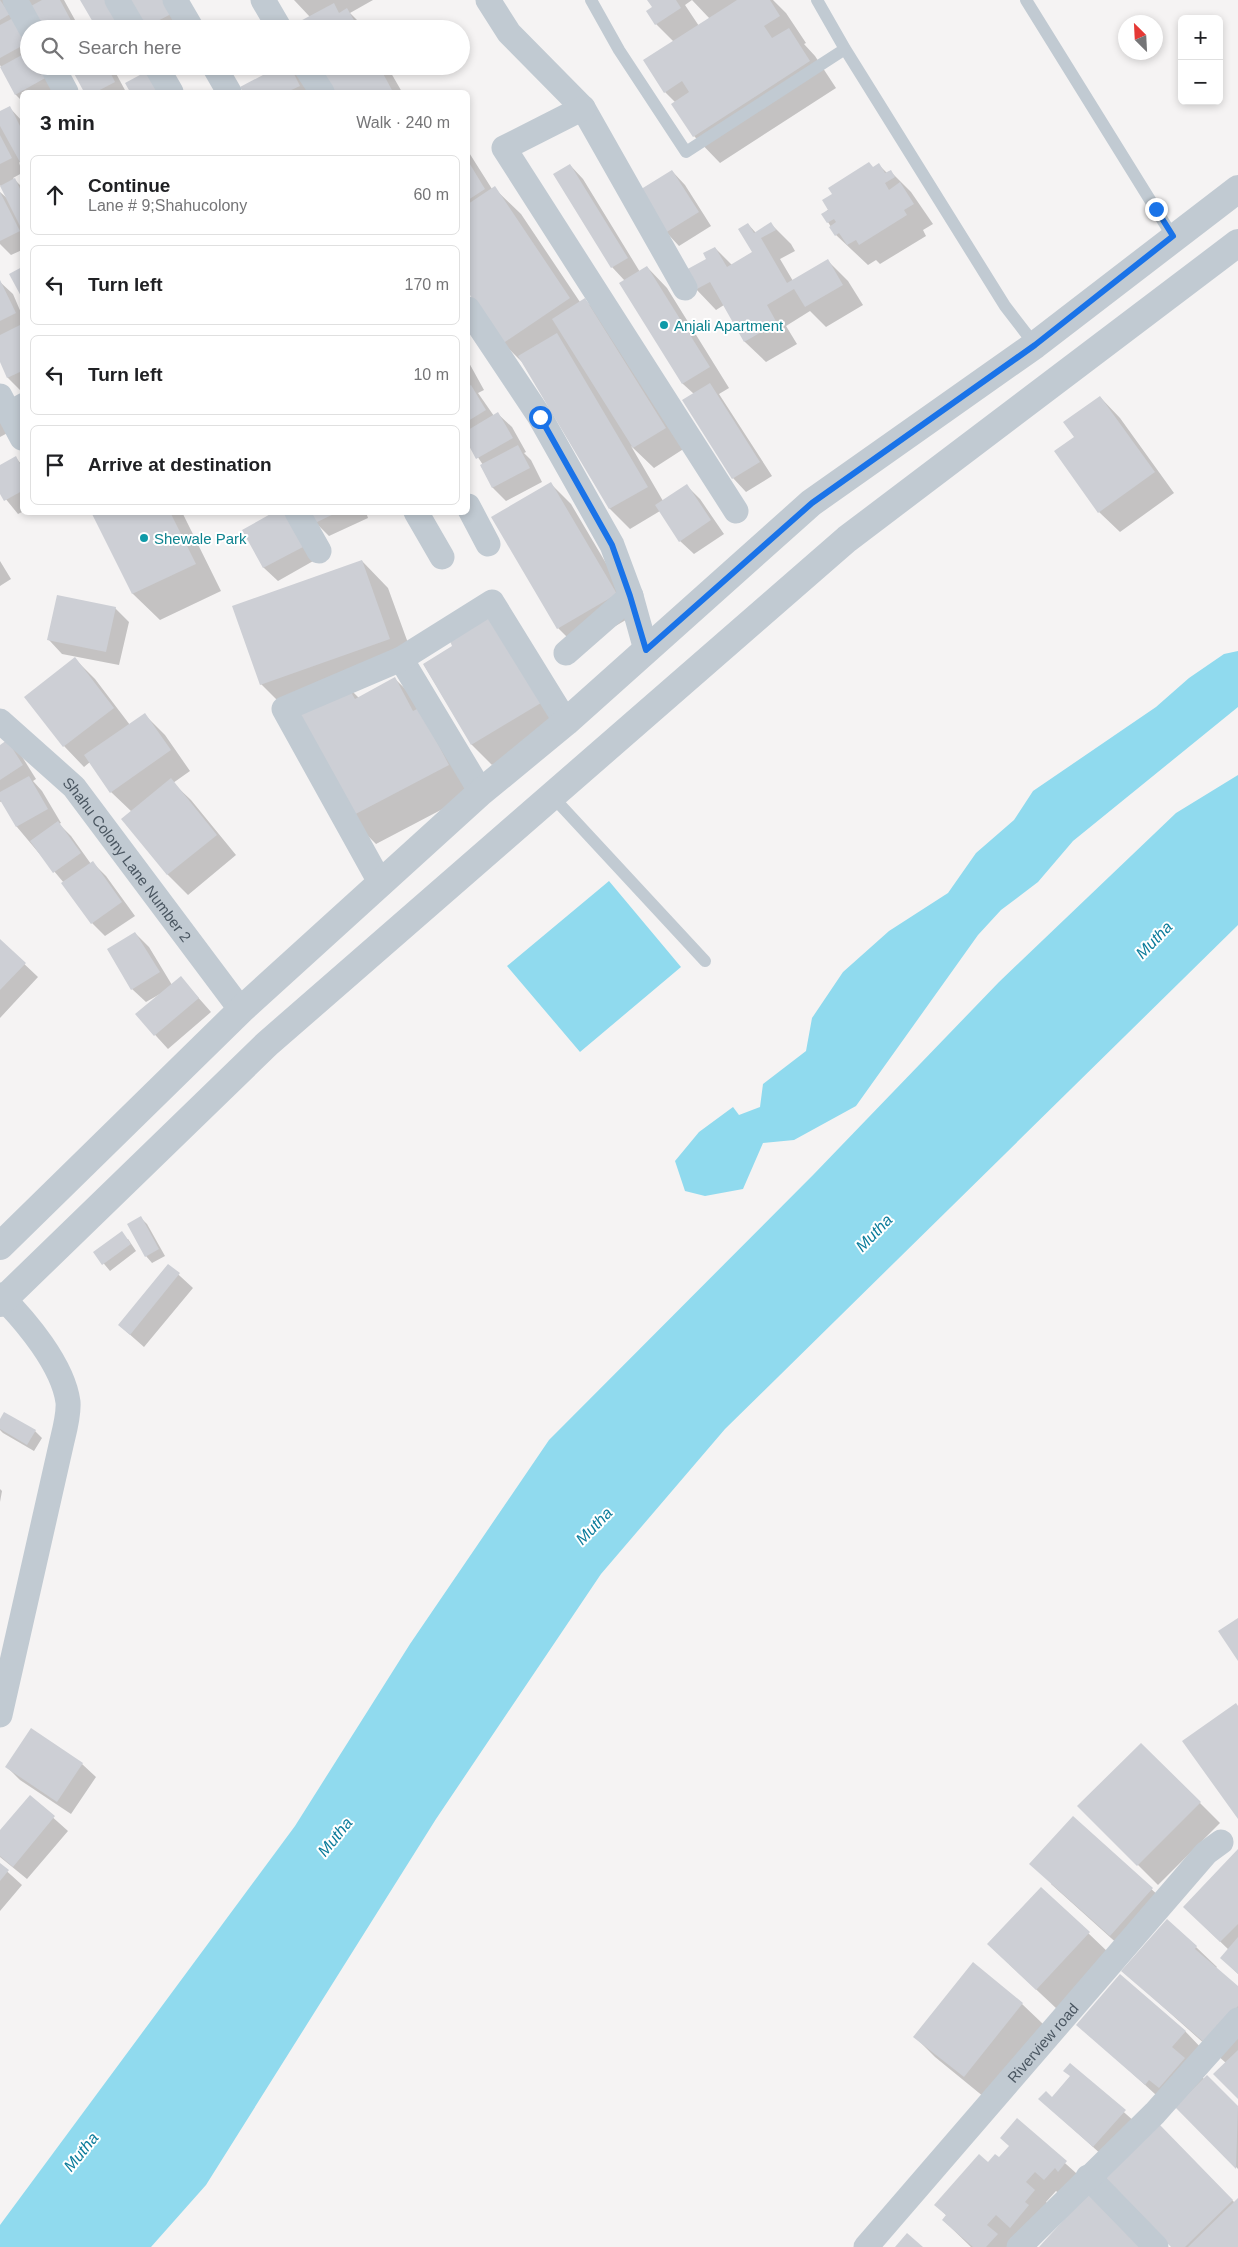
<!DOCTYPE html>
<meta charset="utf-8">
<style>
:root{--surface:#fff;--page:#f6f6f6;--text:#202124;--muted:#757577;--line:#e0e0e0}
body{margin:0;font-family:Helvetica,sans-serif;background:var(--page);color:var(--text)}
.controls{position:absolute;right:15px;top:15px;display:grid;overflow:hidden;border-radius:8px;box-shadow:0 2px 8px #0003}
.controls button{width:45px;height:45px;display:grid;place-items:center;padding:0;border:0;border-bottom:1px solid var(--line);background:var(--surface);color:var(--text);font:25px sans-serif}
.compass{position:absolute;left:1118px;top:15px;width:45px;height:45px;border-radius:50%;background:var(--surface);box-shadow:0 2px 8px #0003;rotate:336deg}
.stop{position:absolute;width:15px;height:15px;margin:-11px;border:4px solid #1a73e8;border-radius:50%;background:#fff}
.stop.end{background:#1a73e8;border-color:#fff;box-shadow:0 1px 5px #0008}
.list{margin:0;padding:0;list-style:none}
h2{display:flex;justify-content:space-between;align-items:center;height:65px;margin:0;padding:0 20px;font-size:21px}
h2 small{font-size:16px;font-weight:400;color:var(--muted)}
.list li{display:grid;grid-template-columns:32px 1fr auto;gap:15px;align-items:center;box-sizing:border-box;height:80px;margin:0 10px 10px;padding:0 10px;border:1px solid var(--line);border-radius:8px}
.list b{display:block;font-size:19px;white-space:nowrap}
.list p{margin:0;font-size:16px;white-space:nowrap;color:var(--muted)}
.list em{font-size:16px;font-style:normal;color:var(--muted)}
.icon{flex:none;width:28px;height:28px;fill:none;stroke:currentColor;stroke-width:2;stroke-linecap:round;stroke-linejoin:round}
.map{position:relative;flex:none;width:1238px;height:2247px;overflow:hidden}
.search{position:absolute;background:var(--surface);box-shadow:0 2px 8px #0003;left:20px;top:20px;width:450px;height:55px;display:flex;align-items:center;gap:12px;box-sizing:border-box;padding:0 18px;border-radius:28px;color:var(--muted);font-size:19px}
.panel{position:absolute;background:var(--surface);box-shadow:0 2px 8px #0003;left:20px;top:90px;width:450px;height:425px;border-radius:8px}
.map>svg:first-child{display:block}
.water{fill:#90daee}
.shadow{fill:#0003;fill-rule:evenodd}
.building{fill:#cdcfd5}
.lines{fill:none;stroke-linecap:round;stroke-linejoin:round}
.service{stroke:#c1cad2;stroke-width:12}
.minor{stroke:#c1cad2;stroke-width:25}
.tertiary{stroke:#c1cad2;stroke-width:28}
.route{stroke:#1a73e8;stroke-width:6}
.culture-dot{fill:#0f9aa8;stroke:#fff;stroke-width:2}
.labels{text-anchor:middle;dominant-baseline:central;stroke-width:4;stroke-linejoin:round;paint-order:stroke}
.culture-label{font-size:15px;fill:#0d838f;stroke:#fff;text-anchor:start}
.street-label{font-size:15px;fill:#4a5661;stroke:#fff}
.water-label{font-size:16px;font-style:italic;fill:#0c7c9b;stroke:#fff}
</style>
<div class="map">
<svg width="1238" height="2247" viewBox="0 0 1238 2247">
<rect width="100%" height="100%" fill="#f5f3f3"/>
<path class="water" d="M1238,651V707L1073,841L1038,882L1001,910L978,935L856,1106L794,1140L763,1143L743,1189L705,1196L685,1191L675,1161L699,1132L733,1107L739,1115L760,1107L763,1084L806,1051L812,1018L843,972L889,931L948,893L976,853L1014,820L1033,791L1156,707L1189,678L1224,654Z
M1238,775V925L725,1429L601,1574L436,1819L206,2185L151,2247H0V2225L295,1826L410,1644L549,1440L814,1174L999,982L1176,813Z
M609,881L681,967L580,1052L507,966Z"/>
<path class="shadow" d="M0,0H6L29,34V66H46L57,92H22V101L16,95L0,65Z
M27,0H64L80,29H44Z
M174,0L181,29H144Z
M294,0H373L350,13L366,29H295L310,17Z
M649,0H773L786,13L806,43L804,44L815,56L836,88L720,163L694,136L676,103L665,92L674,42L656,24L653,7ZM692,0L710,19L699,26L685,5Z
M71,66H112L126,92H85Z
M123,66H137L128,71Z
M283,66H290L301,77L309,92H244L242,88Z
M315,66H387L402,92H329Z
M126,83L168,92H131Z
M10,108L22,121V164L19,162L22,173L13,178L22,187V250L11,255L0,244V192L8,199L0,185V113Z
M468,151L492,189L494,188L521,214L580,302L585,300L605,320L685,448L654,468L631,446L663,501L687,486L700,499L724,534L694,554L680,541L660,511L630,529L610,509L526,366L503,343L468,290Z
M570,165L583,179L640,272L647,267L667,288L729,388L719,394L772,476L746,492L733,478L694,394L683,384L621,283L625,281L612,267Z
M879,165L887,173L890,171L911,192L933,224L923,230L926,236L880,264L876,260L868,265L836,235L823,214Z
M672,171L685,185L711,226L679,246L666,232Z
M748,224L756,233L771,224L791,244L795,251L780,259L793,281L828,261L848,281L863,305L826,327L810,311L786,326L797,344L766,362L745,342L724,305L716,310L696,289L708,259L715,248L732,265L753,252Z
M22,268V295L11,275Z
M0,282L13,294L22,315V392L8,378L0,359Z
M468,361L484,390L478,393L494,416L498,414L512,427L526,452L524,453L531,460L542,482L506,501L493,488L481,466L483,465L468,442Z
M1100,397L1120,418L1174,493L1120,532L1099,512L1076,437Z
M0,401L15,429L0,437Z
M16,458L22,465V512L18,514L0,492V467Z
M551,484L571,504L636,614L578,648L558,628Z
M93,512H182L221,591L160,620L133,594Z
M284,512L295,523L315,560L278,581L264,568L244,530Z
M311,512H366L368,518L329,536L316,523Z
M0,561L11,579L0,586Z
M362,561L388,588L416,665L350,689L359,698L395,679L422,705L475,792L376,844L349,817L288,711L261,684Z
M115,608L129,622L119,665L62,654L49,640Z
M494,615L566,721L492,765L472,745L424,665L454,646Z
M75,659L95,679L130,725L145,715L165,735L190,771L173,783L191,800L236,855L188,895L168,875L123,820L132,812L111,792L90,762L84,767L64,746L26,697Z
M7,742L21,755L36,779L33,781L42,791L61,823L59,824L71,836L91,864L92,862L106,876L135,916L105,936L92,923L64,883L17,827L2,801L0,802V746Z
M135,933L149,947L172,985L181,978L211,1012L168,1049L137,1015L160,994L146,1002L132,989Z
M0,941L38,977L0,1018Z
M141,1218L147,1224L165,1256L152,1263L146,1256Z
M128,1239L136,1251L110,1271L95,1253Z
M168,1265L193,1288L144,1347L119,1325Z
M0,1421L35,1431L42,1438L34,1451L3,1433L0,1430Z
M0,1489L2,1491L0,1502Z
M1141,1744L1220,1823L1158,1885L1079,1806Z
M82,1764L96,1777L71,1814L20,1780L6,1766Z
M30,1797L68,1831L27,1879L0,1857V1832Z
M1073,1817L1173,1909L1131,1956L1051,1884Z
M1238,1852V1974L1222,1958L1229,1950L1205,1927Z
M0,1865L22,1885L0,1911Z
M1041,1888L1110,1954L1057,2009L1009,1964Z
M1196,1947L1217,1967L1216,1968L1238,1988V2097L1226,2063L1123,1971Z
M973,1964L1022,2004L1043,2024L984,2097L935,2057L915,2037Z
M1078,2024L1185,2031L1205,2052L1192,2067L1204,2079L1207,2076L1238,2108V2169L1176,2107L1166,2104Z
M1070,2064L1145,2131L1114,2166L1040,2099L1052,2098L1071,2077Z
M1017,2120L1086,2182L1065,2199L1056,2191L1046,2202L1055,2211L1009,2247H971L943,2220L947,2216L936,2205L988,2163L999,2159L1010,2146Z
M1160,2127L1235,2203L1238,2200V2247H1173Z"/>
<path class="building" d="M0,0L10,14L0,20Z
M42,0H60L74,26L68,29H43L31,6Z
M80,0H105L122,29H97Z
M127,0H169L175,12L142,29Z
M647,0H676L681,8L655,25L646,11L652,7Z
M737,0H770L780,16L764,26L772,38L789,28L810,61L693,137L671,104L689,92L682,81L664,93L643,60Z
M334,3L339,13L347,8L359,29H293L291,26Z
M15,17L29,42L0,58V25Z
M29,51V66H41L47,77L15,95L0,67Z
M70,66H107L115,82L96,92H84Z
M280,66H290L300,86L287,92H243L240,87Z
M314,66H379L393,92H328Z
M151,69L163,92H130L125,83Z
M10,106L22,130V163L21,164L0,126V111Z
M0,135L12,158L0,164Z
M468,161L485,189L468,200Z
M869,162L873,167L879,163L885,173L891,170L895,177L885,183L889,190L900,182L914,204L904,210L907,215L859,245L856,240L847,245L839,233L835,236L829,227L836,222L834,219L827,223L821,214L828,210L822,200L832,194L828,188Z
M570,164L628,258L611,268L553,174Z
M672,170L699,212L665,233L638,191Z
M15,178L22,193V230L0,186Z
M495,186L570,298L502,344L468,292V204Z
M0,192L20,231L0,241Z
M771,222L776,230L761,238L787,283L828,259L843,285L805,307L794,289L767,305L777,323L744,342L710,282L695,290L684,271L706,259L703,253L715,247L727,267L752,252L738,229L748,223L754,233Z
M647,266L710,367L682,384L619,283Z
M22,267V298L9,274Z
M0,280L16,313L0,321Z
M585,298L666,428L633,448L552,319Z
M22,324V371L7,378L0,362V335Z
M557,333L648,487L609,509L518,356Z
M710,383L760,462L732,479L682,400Z
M471,385L486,410L468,421V387Z
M1100,396L1155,472L1098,513L1054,451L1074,437L1063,422Z
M498,412L513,438L476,459L468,444V430Z
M518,445L530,468L492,488L480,465Z
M16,456L22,468V491L4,501L0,494V465Z
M551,482L617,594L557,629L491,517Z
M687,484L711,520L679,542L655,505Z
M91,512H170L196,564L132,594Z
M274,512H284L303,547L263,568L242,530Z
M310,512H338L315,523Z
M362,560L390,639L260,685L232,606Z
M57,595L116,607L106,652L47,640Z
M494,614L546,700L471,745L423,664L452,646L450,641Z
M75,657L114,708L63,747L24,697Z
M395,677L413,711L419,708L449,765L348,818L293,713L347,685L355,699Z
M145,713L171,750L110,793L84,755Z
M7,740L23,765L0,780V745Z
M29,776L48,809L16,827L0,800V792Z
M171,778L217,835L167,875L121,819Z
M58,821L81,853L53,873L30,841Z
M93,861L122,902L91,924L61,883Z
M135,932L160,972L131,990L107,949Z
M0,939L26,963L0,990Z
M181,976L199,998L154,1036L135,1014Z
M141,1216L159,1249L145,1257L127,1224Z
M122,1231L131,1244L102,1265L93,1252Z
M168,1264L180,1273L130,1335L118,1325Z
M4,1412L36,1430L27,1445L0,1429V1419Z
M1238,1618V1661L1218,1631Z
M1236,1703L1238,1706V1819L1182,1741Z
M31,1728L83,1763L57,1802L5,1767Z
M1141,1743L1201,1802L1137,1866L1077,1806Z
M30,1795L55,1816L13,1867L0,1856V1830Z
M1073,1816L1153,1888L1110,1936L1029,1864Z
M1238,1849V1924L1220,1942L1183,1907Z
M0,1863L9,1870L0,1881Z
M1041,1887L1090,1932L1036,1990L987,1944Z
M1167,1919L1197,1946L1195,1949L1238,1986V2006L1205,2043L1121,1971Z
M1238,1937V1974L1220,1958Z
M973,1962L1023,2003L964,2077L913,2037Z
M1120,1974L1186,2031L1172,2047L1185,2058L1159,2088L1149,2080L1145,2085L1076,2025Z
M1238,2050V2099L1213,2074Z
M1070,2063L1126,2110L1093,2147L1038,2099L1046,2091L1052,2097L1070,2076L1063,2071Z
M1207,2075L1238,2106L1236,2169L1175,2107Z
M1017,2118L1067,2161L1058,2172L1055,2168L1044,2180L1035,2172L1026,2182L1035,2190L1025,2202L1029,2205L1010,2228L996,2215L987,2225L998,2234L986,2247H973L942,2220L946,2215L934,2205L979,2154L988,2162L995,2154L999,2157L1009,2146L1000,2138Z
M1160,2125L1233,2200L1185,2247H1171L1104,2179Z
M1091,2190L1146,2247H1039Z
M1238,2198V2247H1188Z
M907,2233L923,2247H895Z"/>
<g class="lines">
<path class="service" d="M591,0L619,50L686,152L845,49
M817,0L845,49L1005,306L1035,345
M1026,0L1173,237
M6,408L22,399
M552,796L705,961"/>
<g class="minor">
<path d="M15,0L31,29"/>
<path d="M117,0L134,29"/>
<path d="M175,0L192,29"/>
<path d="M263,0L280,29"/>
<path d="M488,0L509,33L583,108L685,288"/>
<path d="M52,66L66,92"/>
<path d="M156,66L171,92"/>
<path d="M214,66L229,92"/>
<path d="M305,66L322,92"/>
<path d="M583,108L504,148L736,511"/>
<path d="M468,309L540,417L612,545L631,596L646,650"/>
<path d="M0,396L22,438"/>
<path d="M468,506L488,544"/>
<path d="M297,512L319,551"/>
<path d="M416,512L442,557"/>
<path d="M566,653L631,596"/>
<path d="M401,659L481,792"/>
<path id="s1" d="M0,721L74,787L241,1010"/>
<path d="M381,884L284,709L401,659L492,602L566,722"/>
<path d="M0,1295C26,1321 63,1365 68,1402C69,1414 65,1429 62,1441L0,1715"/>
<path d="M1088,2177L1156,2247"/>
<path id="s2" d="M866,2247L1206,1853L1221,1842"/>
<path d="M1019,2247L1155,2113L1238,2020"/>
</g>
<path class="tertiary" d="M0,1246L241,1010L481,792L566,722L811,503L1035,345L1238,189
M0,1303L267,1044L847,539L1238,243"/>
</g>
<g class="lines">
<path class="route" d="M540,417L612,545L630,596L646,650L812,503L1035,345L1173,236L1156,209"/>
</g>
<g class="culture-dot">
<circle cx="664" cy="325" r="5"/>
<circle cx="144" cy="538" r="5"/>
</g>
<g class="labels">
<g class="culture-label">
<text x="674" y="325">Anjali Apartment</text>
<text x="154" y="538">Shewale Park</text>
</g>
<g class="street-label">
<text stroke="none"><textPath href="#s1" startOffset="189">Shahu Colony Lane Number 2</textPath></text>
<text stroke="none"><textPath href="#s2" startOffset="270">Riverview road</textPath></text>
</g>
<g class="water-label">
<text transform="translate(1154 940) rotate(-46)">Mutha</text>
<text transform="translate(874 1233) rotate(-46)">Mutha</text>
<text transform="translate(594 1526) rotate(-46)">Mutha</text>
<text transform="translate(335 1837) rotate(-51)">Mutha</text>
<text transform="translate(81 2152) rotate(-51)">Mutha</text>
</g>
</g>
</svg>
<div class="controls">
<button>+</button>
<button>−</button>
</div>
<svg class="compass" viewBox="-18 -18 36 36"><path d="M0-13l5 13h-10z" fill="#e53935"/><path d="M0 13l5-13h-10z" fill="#757577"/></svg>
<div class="stop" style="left:540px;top:417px"></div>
<div class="stop end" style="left:1156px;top:209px"></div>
<div class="search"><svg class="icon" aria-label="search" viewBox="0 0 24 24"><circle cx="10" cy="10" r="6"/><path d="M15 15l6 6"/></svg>Search here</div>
<section class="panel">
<h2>3 min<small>Walk · 240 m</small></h2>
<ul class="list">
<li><svg class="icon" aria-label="ahead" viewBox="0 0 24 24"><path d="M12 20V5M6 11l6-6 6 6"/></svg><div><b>Continue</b><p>Lane # 9;Shahucolony</p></div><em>60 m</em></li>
<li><svg class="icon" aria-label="left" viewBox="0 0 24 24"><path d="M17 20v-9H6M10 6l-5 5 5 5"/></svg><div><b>Turn left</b></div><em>170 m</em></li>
<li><svg class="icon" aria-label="left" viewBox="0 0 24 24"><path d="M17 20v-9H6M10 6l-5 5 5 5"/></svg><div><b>Turn left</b></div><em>10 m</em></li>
<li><svg class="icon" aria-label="arrive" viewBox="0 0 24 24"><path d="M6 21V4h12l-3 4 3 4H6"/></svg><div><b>Arrive at destination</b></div></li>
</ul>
</section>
</div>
